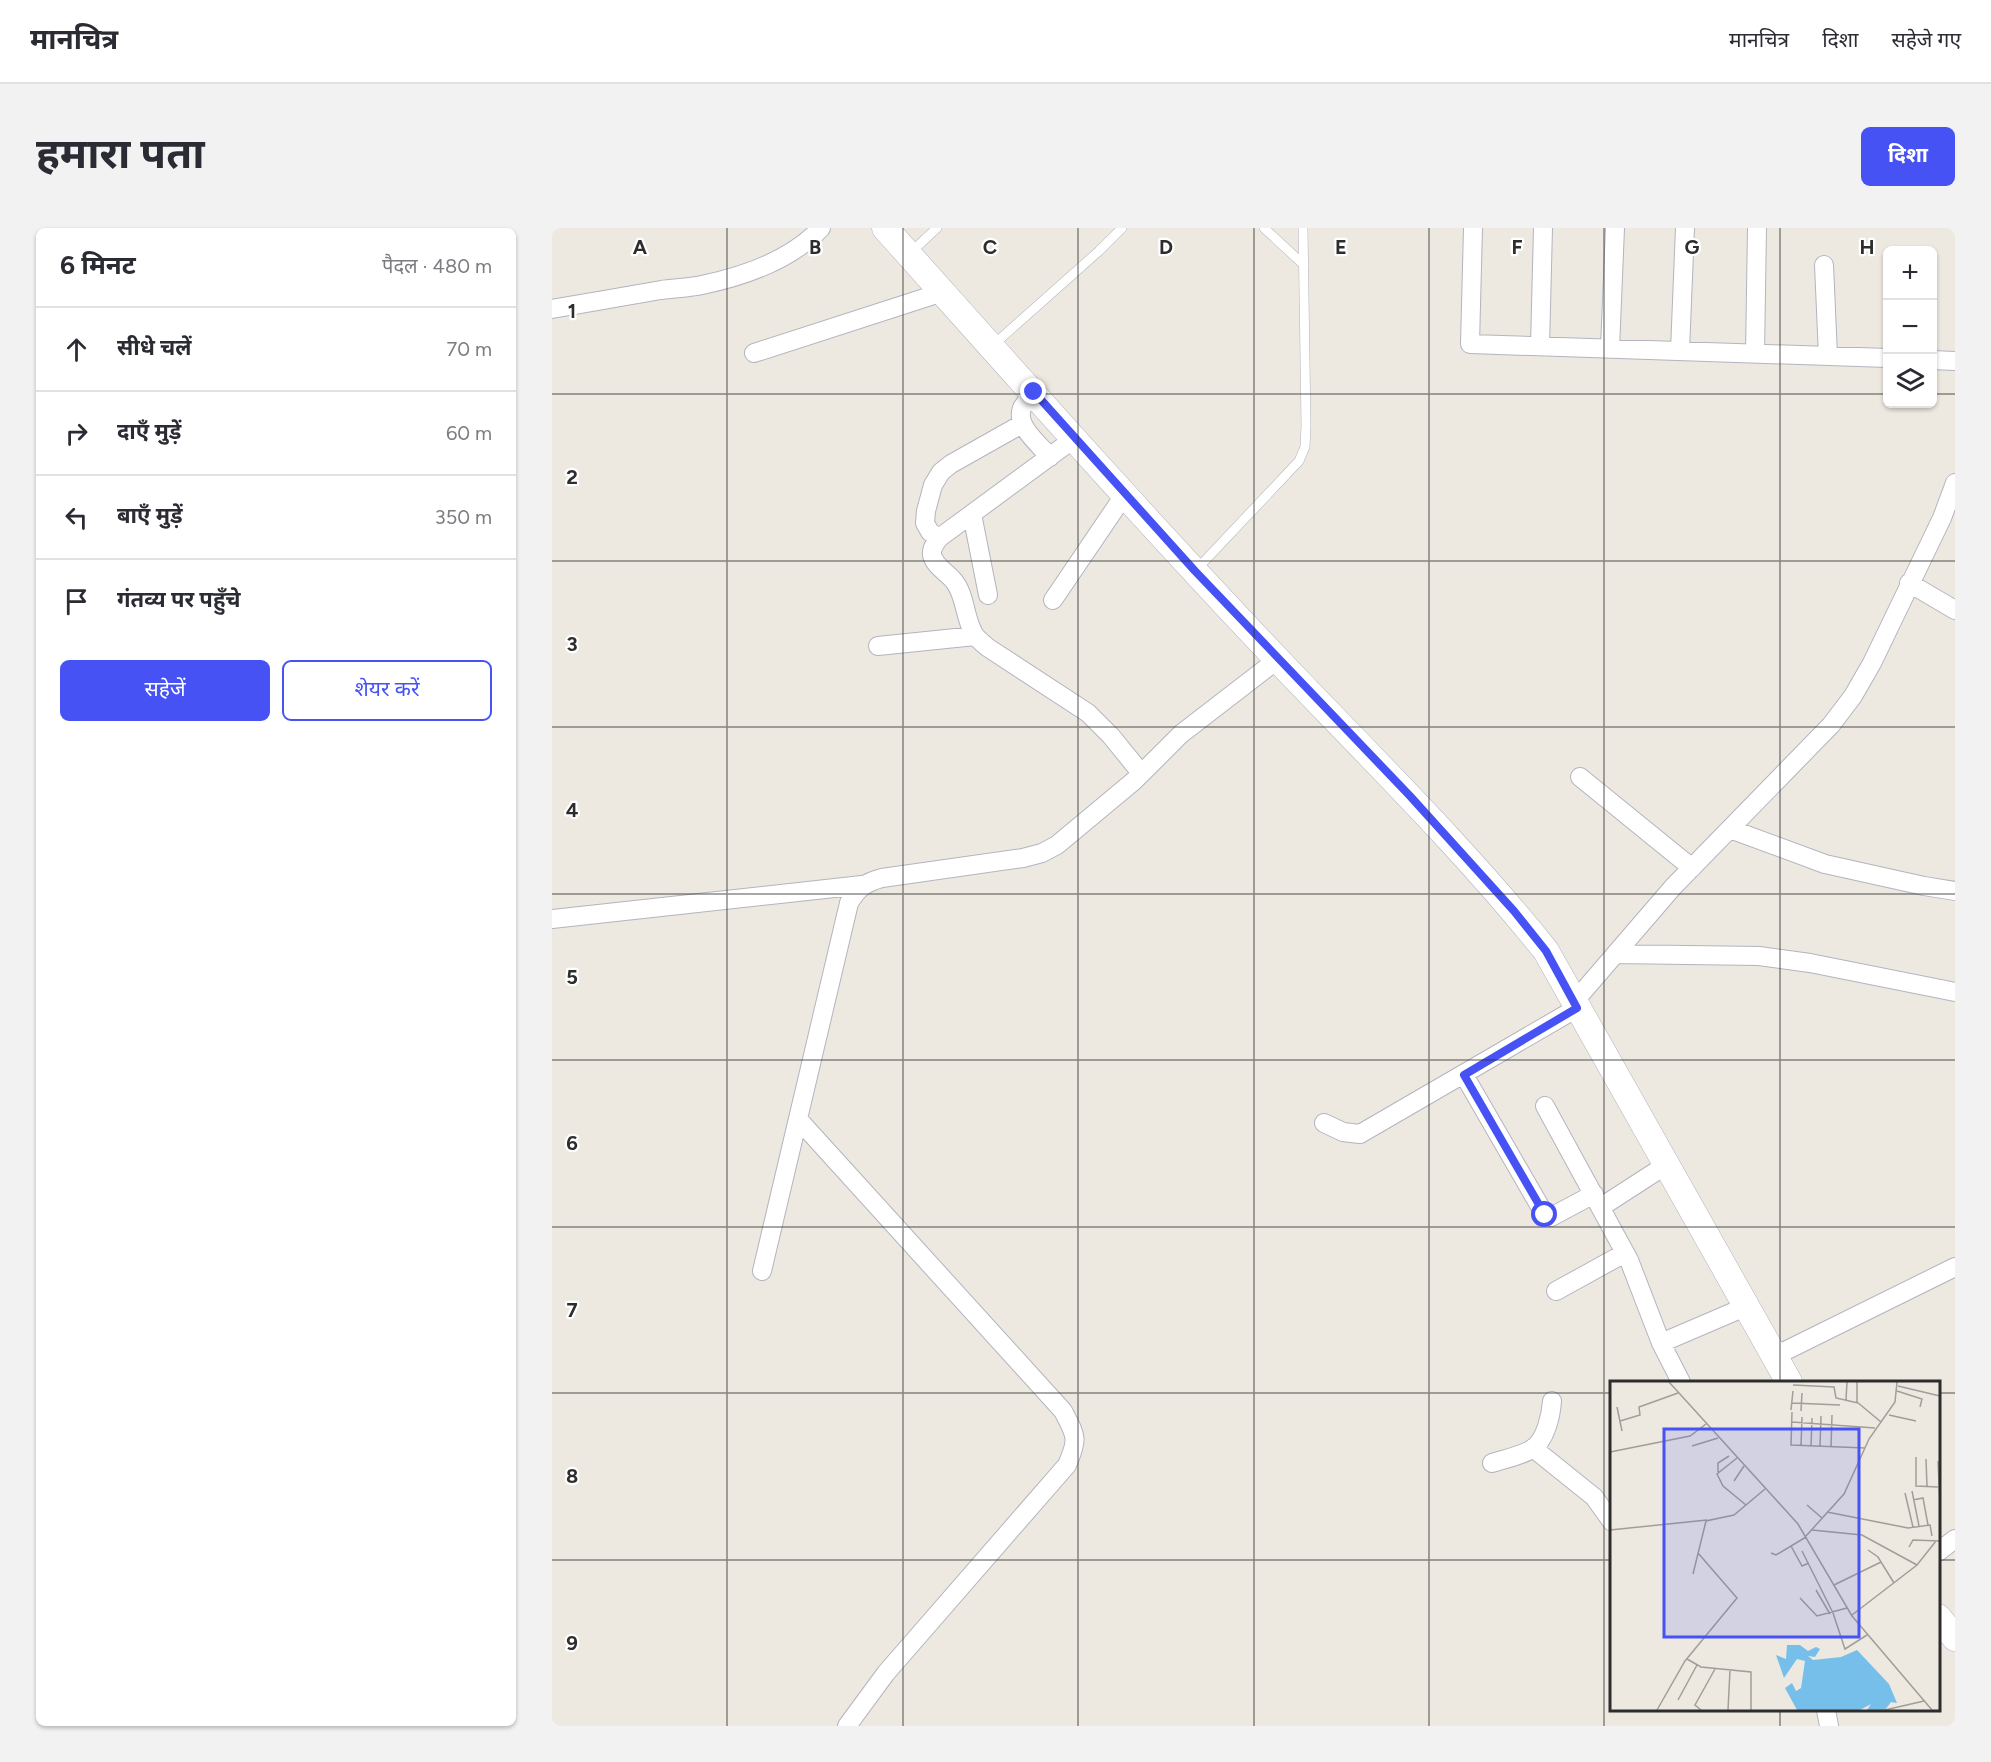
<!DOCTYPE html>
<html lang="hi">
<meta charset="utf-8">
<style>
:root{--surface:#fff;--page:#f2f2f3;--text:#2b2b33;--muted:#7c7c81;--line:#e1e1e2;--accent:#4652f4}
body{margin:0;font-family:Figtree,"Noto Sans Devanagari",sans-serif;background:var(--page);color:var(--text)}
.controls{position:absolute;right:18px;top:18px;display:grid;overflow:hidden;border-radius:9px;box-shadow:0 2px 4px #0004}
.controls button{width:54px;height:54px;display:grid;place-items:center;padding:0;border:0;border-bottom:2px solid var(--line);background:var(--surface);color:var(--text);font:30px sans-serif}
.stop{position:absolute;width:18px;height:18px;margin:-14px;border:4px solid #4652f4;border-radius:50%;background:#fff}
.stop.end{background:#4652f4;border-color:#fff;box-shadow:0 2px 6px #0008}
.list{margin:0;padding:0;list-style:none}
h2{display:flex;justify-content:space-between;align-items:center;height:78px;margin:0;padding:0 24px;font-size:26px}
h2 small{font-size:20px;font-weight:400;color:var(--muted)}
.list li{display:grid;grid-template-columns:39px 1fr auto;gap:18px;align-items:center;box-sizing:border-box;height:84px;padding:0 24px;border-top:2px solid var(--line)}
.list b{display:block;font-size:22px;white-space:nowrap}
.list em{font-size:20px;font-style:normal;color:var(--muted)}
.actions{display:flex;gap:12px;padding:18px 24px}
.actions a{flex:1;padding:14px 0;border:2px solid var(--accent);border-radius:9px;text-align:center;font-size:21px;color:var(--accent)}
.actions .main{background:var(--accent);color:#fff}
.icon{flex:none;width:33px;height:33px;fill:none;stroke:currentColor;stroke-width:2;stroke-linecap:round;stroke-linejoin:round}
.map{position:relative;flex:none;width:1403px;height:1498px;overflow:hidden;border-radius:9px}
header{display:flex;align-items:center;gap:36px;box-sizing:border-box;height:84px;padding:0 30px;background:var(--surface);border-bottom:2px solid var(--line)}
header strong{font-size:28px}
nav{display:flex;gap:33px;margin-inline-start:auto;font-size:21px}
.intro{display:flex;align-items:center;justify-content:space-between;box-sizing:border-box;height:144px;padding:0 36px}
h1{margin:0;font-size:42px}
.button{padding:15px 27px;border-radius:9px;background:var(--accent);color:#fff;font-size:21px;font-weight:700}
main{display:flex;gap:36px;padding:0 36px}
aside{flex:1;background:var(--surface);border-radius:9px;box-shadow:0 2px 4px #0004}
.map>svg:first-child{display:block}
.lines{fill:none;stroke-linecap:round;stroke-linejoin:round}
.service-casing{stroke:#b3b4bf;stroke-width:10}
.minor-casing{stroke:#b3b4bf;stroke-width:20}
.secondary-casing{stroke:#b3b4bf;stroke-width:27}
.service{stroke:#fff;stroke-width:9}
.minor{stroke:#fff;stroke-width:18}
.secondary{stroke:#fff;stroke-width:26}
.route{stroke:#4652f4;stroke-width:8}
.grid{fill:none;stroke:#2d2d2d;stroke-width:1.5;stroke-opacity:0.55}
.inset-road{fill:none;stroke:#a09e98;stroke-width:1.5}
.view{fill:#4652f4;fill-opacity:0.15;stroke:#4652f4;stroke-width:3}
.inset-edge{fill:none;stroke:#2d2d2d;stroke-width:3}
.grid-label{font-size:20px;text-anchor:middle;font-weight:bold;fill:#2d2d2d;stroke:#fff;stroke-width:4.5;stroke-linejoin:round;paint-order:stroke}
</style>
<header>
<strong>मानचित्र</strong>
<nav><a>मानचित्र</a><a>दिशा</a><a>सहेजे गए</a></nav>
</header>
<div class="intro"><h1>हमारा पता</h1><a class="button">दिशा</a></div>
<main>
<aside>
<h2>6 मिनट<small>पैदल · 480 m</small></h2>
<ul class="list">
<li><svg class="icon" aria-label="ahead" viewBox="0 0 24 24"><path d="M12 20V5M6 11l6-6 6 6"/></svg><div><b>सीधे चलें</b></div><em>70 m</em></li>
<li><svg class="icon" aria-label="right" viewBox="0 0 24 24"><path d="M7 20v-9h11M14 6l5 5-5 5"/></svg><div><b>दाएँ मुड़ें</b></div><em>60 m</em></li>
<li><svg class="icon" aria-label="left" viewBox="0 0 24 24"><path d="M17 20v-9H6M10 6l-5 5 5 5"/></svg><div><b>बाएँ मुड़ें</b></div><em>350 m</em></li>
<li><svg class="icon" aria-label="arrive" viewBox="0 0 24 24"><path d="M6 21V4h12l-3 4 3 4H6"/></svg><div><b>गंतव्य पर पहुँचे</b></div></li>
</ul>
<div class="actions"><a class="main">सहेजें</a><a>शेयर करें</a></div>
</aside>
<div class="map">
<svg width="1403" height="1498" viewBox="0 0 1403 1498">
<rect width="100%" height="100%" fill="#ede9e0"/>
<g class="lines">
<g class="service-casing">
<path id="service" d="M712,0L752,37
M358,25L385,0
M440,118L547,23L570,0
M645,341L747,233L753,219L754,198L751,0"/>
</g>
<g class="minor-casing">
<path id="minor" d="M921,0L918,116L1336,130
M1272,37L1276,128
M0,81C36,75 73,68 109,62C123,60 137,60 150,57C193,48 239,32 269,0
M988,118L991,0
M1058,121L1063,0
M1128,123L1133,0
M202,125L391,64
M1203,126L1205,0
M1380,132L1403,133
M482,164C478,169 473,175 470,180C463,198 488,217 498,229
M523,210L387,310C383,316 379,320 380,327C383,339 395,344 402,353C414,368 412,389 422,406C425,411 431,415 435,419L536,485L559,508L589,545
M420,286L436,367
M387,310L378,304L373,295L374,283L381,257L389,244L399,236L470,196
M1357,355L1403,382
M501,372L573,266
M326,418L423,408
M1028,549L1140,640
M1178,601L1273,636L1372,658L1403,663
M0,691L310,657
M1064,726L1207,728L1258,735L1403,764
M1022,774L1121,659L1279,497L1301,468L1320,435L1390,290L1403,255
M912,847L993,987L999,989L1042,966
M993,878L1077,1032L1109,1115L1129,1154
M246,891L511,1183C524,1208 527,1210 515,1237L334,1445L295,1498
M772,895L791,904L808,906L1025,780
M1049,979L1114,937
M210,1043L297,675C306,660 314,654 330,650L471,630L490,625L505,617L583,552L629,506L725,432
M1004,1063L1073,1025
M1109,1115L1193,1079
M1221,1129L1403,1039
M981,1220L1042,1269L1060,1294
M940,1235C952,1231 969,1228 980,1221C994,1212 999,1187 1000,1173
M1386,1324L1403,1311
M1274,1482L1277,1498"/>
</g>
<g class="secondary-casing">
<path id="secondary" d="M333,0C462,144 591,290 724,430C815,526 911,619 994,723L1237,1154
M1386,1389L1403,1410"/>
</g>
<use href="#service" class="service"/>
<use href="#minor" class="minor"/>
<use href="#secondary" class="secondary"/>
</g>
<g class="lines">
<path class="route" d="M482,164L643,343L858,568L962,683L994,723L1025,780L912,847L993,987"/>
</g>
<path class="grid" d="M175,0V1498M351,0V1498M526,0V1498M702,0V1498M877,0V1498M1052,0V1498M1228,0V1154M0,166H1336M1380,166H1403M0,333H1403M0,499H1403M0,666H1403M0,832H1403M0,999H1403M0,1165H1060M1386,1165H1403M0,1332H1060M1386,1332H1403M1228,1482V1498"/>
<g transform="translate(1058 1153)">
<rect width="330" height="330" fill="#ede9e0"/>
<path d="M177,264H190L198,270L206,266L210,268L205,276L198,275L203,279L231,276L247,269L279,303L287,322L281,321L275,329H257L261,323L250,329H187L175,307L182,302L186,310L191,307L195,280L187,278L174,297L166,274L176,278Z" fill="#77bfeb"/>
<path class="inset-road" d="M59,1L188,143L242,235L322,329M247,1V21L271,41M183,4L224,6L226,17L248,22M288,5L330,15M287,10L312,18L310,26M236,19L237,1M182,22L230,24M7,26L12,50M181,29L183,10M191,30L192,12M182,31L181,64L255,67M279,34L306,40M10,40L30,34L29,26L68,12M182,41L265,47M82,65L108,57M191,65L192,36M201,65L202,37M210,65L211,35M221,66L222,34M0,71L80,55L96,43M306,76V105L328,106M127,77L107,93L113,105L136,124M316,78L317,106M328,80L330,123M108,91V82L119,75M124,100L134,85M302,110L309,145M295,112L303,146M303,119L313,117L318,144M197,124L212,137M217,131L298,147L320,144L322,155M0,149L97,139M202,149L252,154L307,184M196,155L234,113L259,58L285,21L287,1M181,165L192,185L199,182M299,166L303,159L330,160M258,169L268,176L284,202M192,170L223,232L235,268L257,254M161,172L166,174L196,156M83,193L96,140L124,134L155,108M224,204L271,181M206,209L220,233M190,217L207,235L237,227M242,234L307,184L326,160M77,278L91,286L141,291V329M68,319L87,284M47,329L75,280L127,217L88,172M91,329L85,324L105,288M118,329L120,289M275,329L314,320"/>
<path class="view" d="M54,48H249V256H54Z"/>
<rect width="330" height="330" class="inset-edge"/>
</g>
<g class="grid-label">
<text x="88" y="26">A</text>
<text x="263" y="26">B</text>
<text x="438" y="26">C</text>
<text x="614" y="26">D</text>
<text x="789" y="26">E</text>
<text x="965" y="26">F</text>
<text x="1140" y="26">G</text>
<text x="1315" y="26">H</text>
<text x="20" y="90">1</text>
<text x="20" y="256">2</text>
<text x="20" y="423">3</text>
<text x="20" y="589">4</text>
<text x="20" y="756">5</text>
<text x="20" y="922">6</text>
<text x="20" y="1089">7</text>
<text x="20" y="1255">8</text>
<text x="20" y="1422">9</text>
</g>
</svg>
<div class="controls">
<button>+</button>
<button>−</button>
<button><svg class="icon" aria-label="layers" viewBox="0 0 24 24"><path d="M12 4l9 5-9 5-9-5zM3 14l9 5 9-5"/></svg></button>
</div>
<div class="stop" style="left:993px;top:987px"></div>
<div class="stop end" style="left:482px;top:164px"></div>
</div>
</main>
